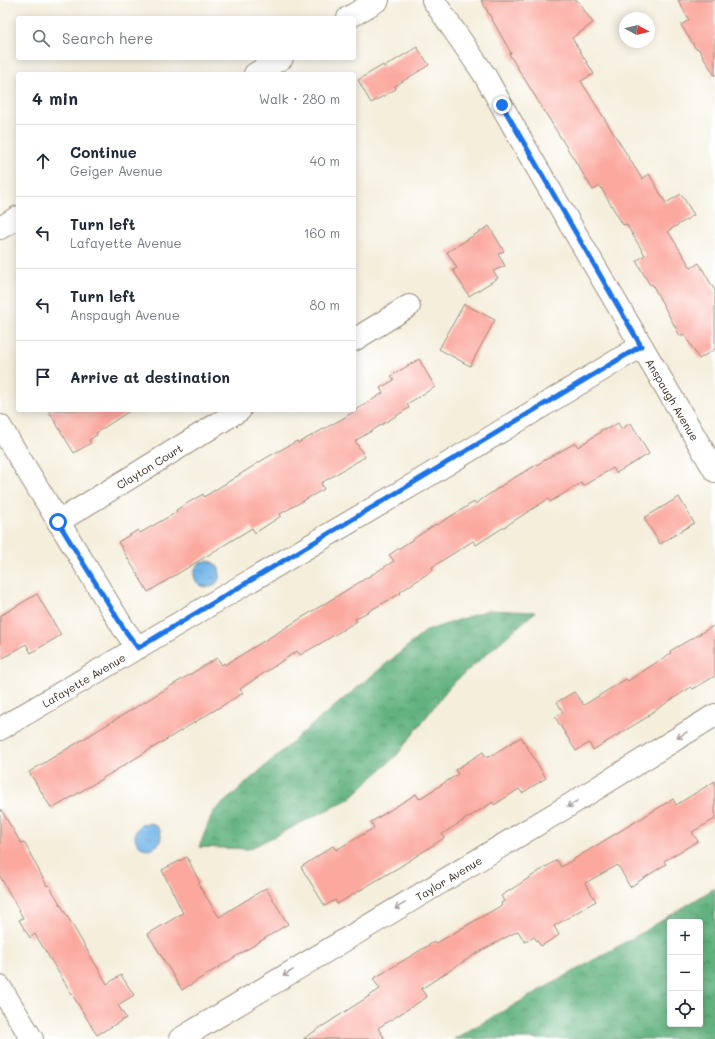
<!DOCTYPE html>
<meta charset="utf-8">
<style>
:root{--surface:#fff;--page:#f6f6f7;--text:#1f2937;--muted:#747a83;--line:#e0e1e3}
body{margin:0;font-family:Mali,sans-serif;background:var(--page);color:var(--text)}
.controls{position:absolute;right:12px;bottom:12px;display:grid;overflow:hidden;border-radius:4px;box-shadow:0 2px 10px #0003}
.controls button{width:36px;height:36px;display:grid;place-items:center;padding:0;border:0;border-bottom:1px solid var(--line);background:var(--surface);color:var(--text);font:20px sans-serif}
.compass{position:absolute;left:619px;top:12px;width:36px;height:36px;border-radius:50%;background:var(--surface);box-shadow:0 2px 10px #0003;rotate:98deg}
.stop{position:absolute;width:12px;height:12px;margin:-9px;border:3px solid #1a73e8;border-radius:50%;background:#fff}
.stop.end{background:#1a73e8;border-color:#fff;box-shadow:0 1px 4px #0008}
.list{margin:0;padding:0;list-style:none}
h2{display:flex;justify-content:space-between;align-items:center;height:52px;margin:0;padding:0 16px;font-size:17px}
h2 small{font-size:13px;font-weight:400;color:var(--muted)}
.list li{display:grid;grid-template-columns:26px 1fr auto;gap:12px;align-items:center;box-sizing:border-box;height:72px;padding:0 16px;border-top:1px solid var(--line)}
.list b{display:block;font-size:15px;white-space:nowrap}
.list p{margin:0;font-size:13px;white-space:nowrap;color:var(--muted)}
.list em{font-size:13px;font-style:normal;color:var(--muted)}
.icon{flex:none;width:22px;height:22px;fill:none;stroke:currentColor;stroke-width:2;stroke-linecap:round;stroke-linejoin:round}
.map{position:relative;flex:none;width:715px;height:1039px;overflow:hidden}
.search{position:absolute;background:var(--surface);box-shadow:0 2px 10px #0003;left:16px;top:16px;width:340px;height:44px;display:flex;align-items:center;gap:10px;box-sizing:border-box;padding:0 14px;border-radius:4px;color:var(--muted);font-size:15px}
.panel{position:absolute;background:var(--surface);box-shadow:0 2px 10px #0003;left:16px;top:72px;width:340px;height:340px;border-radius:4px}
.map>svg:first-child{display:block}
.forest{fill:url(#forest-crowns);stroke:#4e6e4e;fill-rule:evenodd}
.water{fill:url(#water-ripples);stroke:#567083}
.building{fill:#fba89e}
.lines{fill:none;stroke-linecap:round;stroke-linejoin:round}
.street-casing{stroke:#988c7c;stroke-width:24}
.secondary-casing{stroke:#988c7c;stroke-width:24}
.street{stroke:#fff;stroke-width:22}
.secondary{stroke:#fff;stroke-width:22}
.oneway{stroke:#a79f9a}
.route{stroke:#1a73e8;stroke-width:5}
.labels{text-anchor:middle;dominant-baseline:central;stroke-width:3;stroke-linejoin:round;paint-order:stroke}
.street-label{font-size:11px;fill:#3b2a1e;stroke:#fff}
</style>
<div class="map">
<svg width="715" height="1039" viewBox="0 0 715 1039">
<defs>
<pattern id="forest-crowns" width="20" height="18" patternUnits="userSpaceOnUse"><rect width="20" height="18" fill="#62b27f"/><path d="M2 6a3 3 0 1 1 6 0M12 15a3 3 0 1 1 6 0" fill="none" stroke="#529167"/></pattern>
<pattern id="water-ripples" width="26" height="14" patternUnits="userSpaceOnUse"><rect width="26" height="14" fill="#72b6e8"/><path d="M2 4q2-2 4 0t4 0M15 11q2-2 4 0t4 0" fill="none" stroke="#5f94bb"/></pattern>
</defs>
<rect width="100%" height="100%" fill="#fff"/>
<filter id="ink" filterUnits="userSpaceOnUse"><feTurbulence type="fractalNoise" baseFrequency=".025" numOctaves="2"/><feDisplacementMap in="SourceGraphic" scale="8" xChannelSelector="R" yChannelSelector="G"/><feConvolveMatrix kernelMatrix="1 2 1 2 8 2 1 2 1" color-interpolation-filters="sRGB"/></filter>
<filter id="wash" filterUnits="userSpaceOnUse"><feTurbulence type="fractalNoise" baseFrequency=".012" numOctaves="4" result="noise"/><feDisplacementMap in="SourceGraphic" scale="16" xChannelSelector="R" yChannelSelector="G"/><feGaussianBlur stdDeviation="0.9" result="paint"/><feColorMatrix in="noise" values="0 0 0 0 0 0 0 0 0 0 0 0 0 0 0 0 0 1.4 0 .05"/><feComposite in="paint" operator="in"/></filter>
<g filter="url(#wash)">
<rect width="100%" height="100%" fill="#f4eedb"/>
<path class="forest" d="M488,610L535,612L450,686L397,755L349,799L249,849L199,847L213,812L306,730L426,631Z
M715,888V1039H454L638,935ZM670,922H700V1024H670Z"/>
<path class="water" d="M194 574a13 13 0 1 1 26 0a13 13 0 1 1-26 0Z
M135 836a13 13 0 1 1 26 0a13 13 0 1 1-26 0Z"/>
<g id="blocks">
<path class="building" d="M481,0H577L593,23L572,38L594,74L581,81L642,179L649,174L666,203L681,194L694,215L668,231L691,268L699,263L715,291V349L699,359L684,334L680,336L652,284L650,285L636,261L645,255L626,224L623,225L600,186L593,190L509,54L511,53Z
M678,0H715V76L698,48L696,49L681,25L689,20Z
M417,47L429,65L395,86L396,89L371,103L358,80L383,65L384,67Z
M489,226L504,251L498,254L505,266L493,271L498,278L469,296L453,270L457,268L447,252Z
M464,304L495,320L470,366L439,349Z
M419,359L435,387L407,404L409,408L355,441L365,457L321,483L324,489L280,514L281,516L255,533L252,528L148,592L118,542L138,530L140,533L177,512L176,510L203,494L204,497L266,458L297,441L298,443L342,419L383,393L380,388L394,380L391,376Z
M48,410H131L96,433L97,435L89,440L91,443L74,453Z
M618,423L621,429L631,423L649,454L616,473L613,468L583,486L581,483L550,502L548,499L476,545L473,541L432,567L433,570L400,592L401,593L355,619L357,621L323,642L300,655L297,651L240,689L243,693L52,809L29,772L217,658L222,665L224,663L225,665L394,561L389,555L436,524L437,525L474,502L475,504L510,480L575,443L578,447L599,433L602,429H607Z
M679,497L694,523L660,544L644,518Z
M37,594L61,635L31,653L26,644L0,660V616Z
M715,625V676L693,689L691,687L648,715L649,716L593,750L589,743L576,751L555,717L563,712L557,702L574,692L584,705L626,679L628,681L671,653L670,651Z
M521,737L546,778L522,793L519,789L494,805L493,802L442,834L444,838L401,866L337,904L335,900L325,906L301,867L333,846L336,850L374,828L371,822L416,794L419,799L458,774L455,770L483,752L487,758Z
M715,781V819L692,832L698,841L664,861L666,864L630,887L618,865L585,883L596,901L554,926L559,935L541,946L534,937L525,942L518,931L477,953L421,989L427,997L378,1028L385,1039H303L380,989L373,979L434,942L435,944L502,905L501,903L504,901L501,896L549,865L557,860L561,867L673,799L676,805Z
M0,808L21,843L24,842L47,886L49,885L107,984L121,975L134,995L118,1005L126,1018L97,1035L35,934L30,938L19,920L23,918L0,876Z
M187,857L200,883L198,884L219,917L266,888L288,924L182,990L148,934L183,913L162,870Z"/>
</g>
</g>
<g filter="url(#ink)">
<use href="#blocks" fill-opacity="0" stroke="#988c7c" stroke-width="1"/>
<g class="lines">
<g class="street-casing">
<g id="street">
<path id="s1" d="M433,0L484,74L533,161L715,471"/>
<path d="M348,18L378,0"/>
<path d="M255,74L282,58"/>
<path d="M0,228L18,217"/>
<path d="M354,340L409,306"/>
<path d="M0,426L124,629L138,648"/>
<path id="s2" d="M58,522L240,410"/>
<path id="s3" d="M0,729L421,480L641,346"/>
<path d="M0,987L32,1039"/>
</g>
</g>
<g class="secondary-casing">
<g id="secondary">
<path id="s4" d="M180,1039L568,806L715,715"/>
</g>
</g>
<use href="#street" class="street"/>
<use href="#secondary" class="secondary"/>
</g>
<defs><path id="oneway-shaft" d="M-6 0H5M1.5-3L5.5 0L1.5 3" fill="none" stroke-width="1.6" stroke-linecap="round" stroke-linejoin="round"/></defs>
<g class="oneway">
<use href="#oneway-shaft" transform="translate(682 735) rotate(148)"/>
<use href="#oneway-shaft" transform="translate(572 804) rotate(148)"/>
<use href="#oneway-shaft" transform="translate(400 906) rotate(149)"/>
<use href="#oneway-shaft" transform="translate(288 973) rotate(149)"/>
</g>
</g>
<g class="lines" filter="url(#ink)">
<path class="route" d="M58,522L124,629L138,648L641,346L502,105"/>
</g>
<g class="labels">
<g class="street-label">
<text stroke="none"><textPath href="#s1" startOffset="466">Anspaugh Avenue</textPath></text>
<text stroke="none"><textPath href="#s2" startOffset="107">Clayton Court</textPath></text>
<text stroke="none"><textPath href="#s3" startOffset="97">Lafayette Avenue</textPath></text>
<text stroke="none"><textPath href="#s4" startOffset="313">Taylor Avenue</textPath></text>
</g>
</g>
</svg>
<div class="controls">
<button>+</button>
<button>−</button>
<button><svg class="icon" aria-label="locate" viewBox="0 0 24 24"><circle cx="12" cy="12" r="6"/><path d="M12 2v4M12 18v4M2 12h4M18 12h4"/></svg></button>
</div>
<svg class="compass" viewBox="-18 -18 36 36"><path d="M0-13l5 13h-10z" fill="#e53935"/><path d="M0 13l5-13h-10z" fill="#747a83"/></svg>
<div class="stop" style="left:58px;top:522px"></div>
<div class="stop end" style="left:502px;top:105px"></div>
<div class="search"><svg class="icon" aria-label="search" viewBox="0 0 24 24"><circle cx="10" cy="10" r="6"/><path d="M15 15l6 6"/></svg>Search here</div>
<section class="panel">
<h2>4 min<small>Walk · 280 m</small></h2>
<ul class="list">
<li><svg class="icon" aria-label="ahead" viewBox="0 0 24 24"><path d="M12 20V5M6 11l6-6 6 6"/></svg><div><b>Continue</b><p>Geiger Avenue</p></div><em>40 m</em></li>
<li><svg class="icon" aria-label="left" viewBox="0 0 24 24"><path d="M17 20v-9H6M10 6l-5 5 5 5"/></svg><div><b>Turn left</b><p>Lafayette Avenue</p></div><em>160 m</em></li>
<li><svg class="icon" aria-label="left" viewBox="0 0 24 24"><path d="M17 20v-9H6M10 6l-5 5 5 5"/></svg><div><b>Turn left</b><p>Anspaugh Avenue</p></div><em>80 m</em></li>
<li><svg class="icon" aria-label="arrive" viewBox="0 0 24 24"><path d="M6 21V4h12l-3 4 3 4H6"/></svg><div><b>Arrive at destination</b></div></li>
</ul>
</section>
</div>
